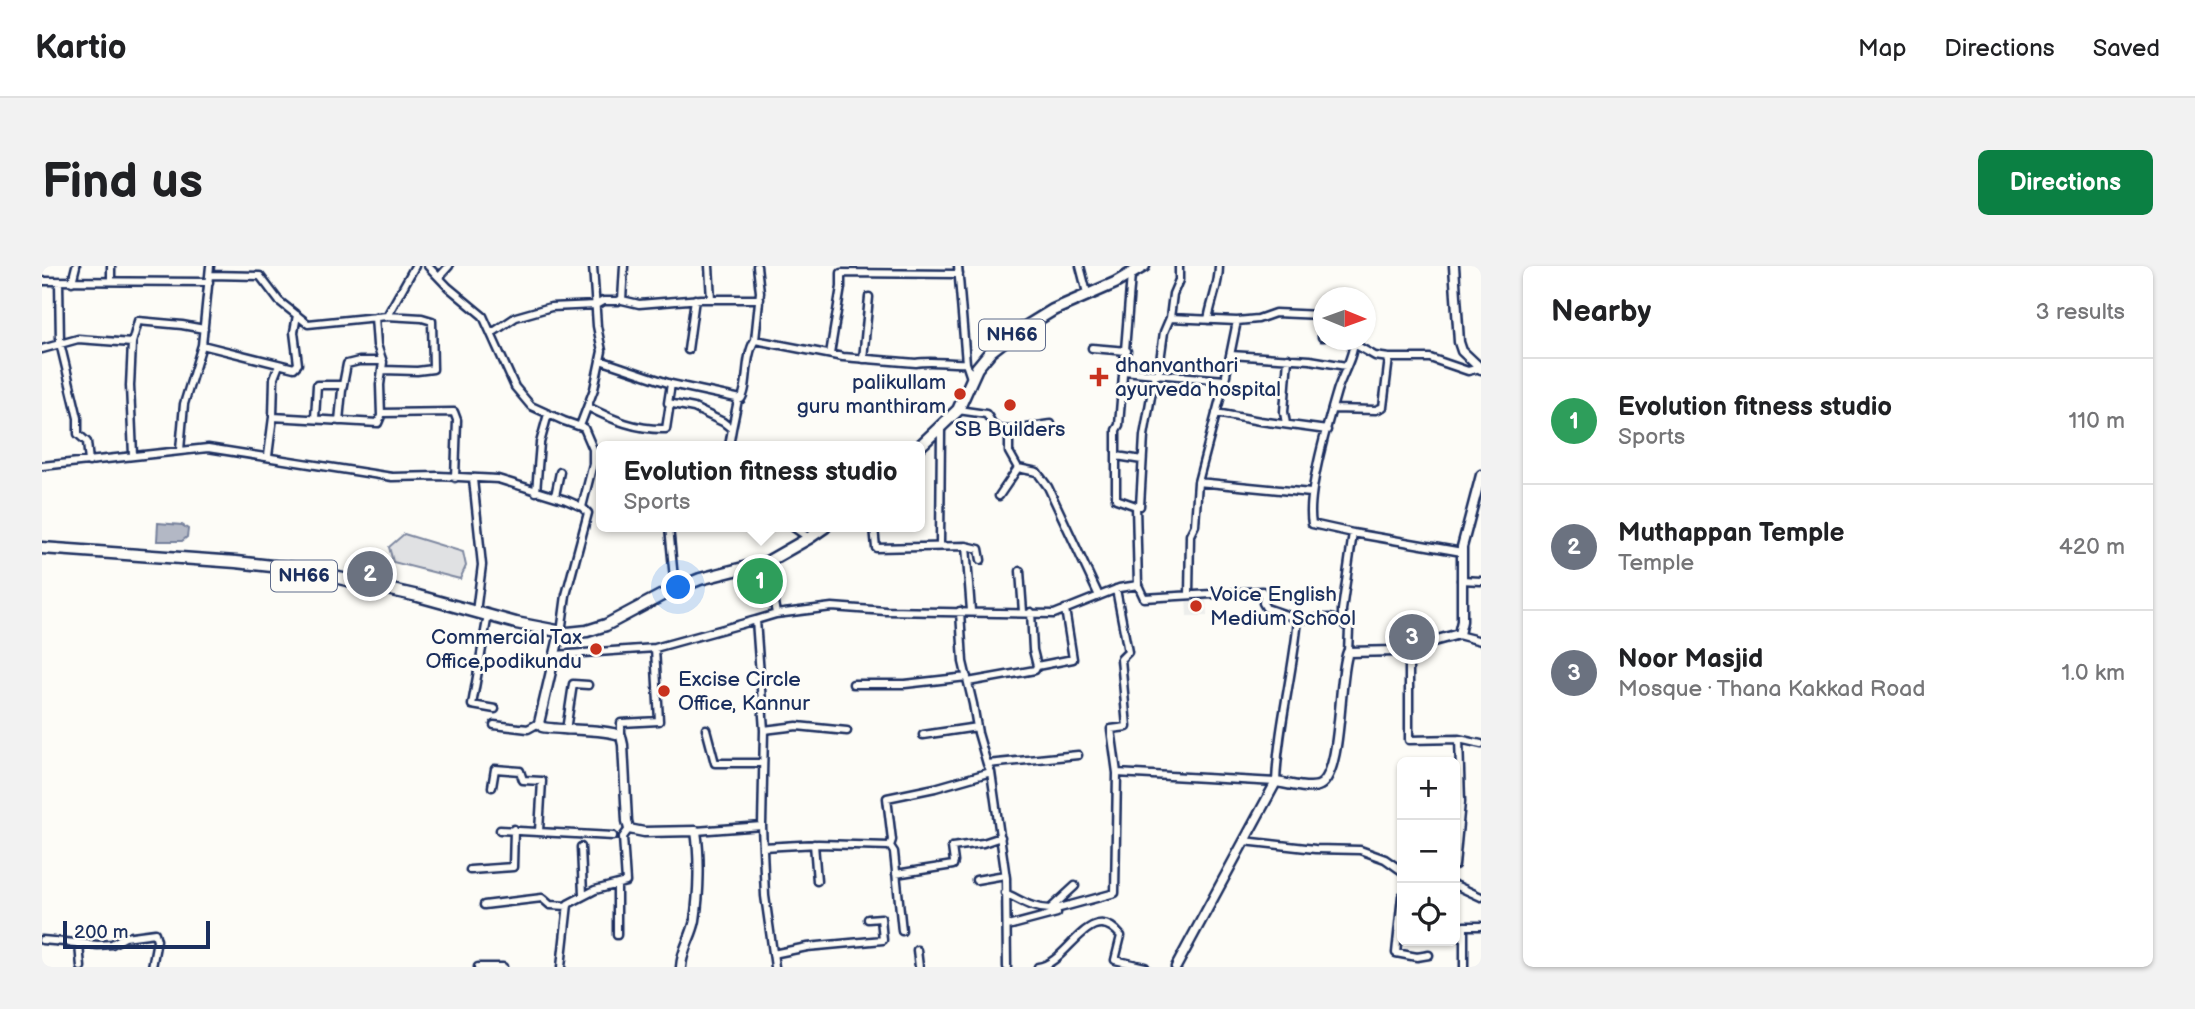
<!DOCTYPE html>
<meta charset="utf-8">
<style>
:root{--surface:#fff;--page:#f2f2f2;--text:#202124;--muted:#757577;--line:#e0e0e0;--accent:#0b8043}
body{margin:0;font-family:"Balsamiq Sans",sans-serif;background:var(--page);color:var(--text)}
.controls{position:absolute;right:21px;bottom:21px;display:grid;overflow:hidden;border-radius:10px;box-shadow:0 2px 5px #0004}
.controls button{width:63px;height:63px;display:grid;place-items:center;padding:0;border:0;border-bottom:2px solid var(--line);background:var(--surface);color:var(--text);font:35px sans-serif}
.compass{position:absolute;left:1271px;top:21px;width:63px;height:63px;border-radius:50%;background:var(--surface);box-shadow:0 2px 5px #0004;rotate:91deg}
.scale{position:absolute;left:21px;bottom:18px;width:147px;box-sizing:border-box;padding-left:7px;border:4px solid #1b2f5e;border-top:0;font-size:19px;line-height:24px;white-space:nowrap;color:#1b2f5e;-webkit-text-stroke:5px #fdfcf7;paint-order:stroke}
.you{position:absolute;left:637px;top:322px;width:24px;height:24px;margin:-18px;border:5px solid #fff;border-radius:50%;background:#1a73e8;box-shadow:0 0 0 10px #1a73e833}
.badge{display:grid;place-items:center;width:46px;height:46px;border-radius:50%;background:var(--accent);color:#fff;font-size:23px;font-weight:700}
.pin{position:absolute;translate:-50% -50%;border:4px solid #fff;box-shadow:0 2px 7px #0006}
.popup{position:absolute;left:554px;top:175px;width:329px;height:91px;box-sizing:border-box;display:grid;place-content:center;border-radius:10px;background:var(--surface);filter:drop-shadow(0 2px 5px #0005);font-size:23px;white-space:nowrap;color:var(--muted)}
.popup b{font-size:26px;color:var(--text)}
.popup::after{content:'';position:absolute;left:50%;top:100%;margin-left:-14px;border:14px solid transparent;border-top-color:var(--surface)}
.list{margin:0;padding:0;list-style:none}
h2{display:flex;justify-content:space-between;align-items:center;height:91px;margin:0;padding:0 28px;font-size:30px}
h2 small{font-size:23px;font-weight:400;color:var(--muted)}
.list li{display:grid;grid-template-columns:46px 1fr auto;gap:21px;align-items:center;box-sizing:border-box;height:126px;padding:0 28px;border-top:2px solid var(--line)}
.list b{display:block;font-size:26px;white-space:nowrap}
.list p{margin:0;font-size:23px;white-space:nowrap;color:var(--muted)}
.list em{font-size:23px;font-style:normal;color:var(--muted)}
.icon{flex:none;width:38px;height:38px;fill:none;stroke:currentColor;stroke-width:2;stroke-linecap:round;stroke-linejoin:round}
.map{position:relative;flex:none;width:1439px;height:701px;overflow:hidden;border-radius:10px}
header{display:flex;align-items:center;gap:42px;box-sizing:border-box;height:98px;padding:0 35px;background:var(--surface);border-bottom:2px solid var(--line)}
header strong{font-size:33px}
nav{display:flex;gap:38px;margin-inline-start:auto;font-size:24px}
.intro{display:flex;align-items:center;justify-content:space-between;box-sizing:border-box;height:168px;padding:0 42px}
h1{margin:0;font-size:49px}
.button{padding:18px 32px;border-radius:10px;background:var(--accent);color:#fff;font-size:24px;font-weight:700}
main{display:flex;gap:42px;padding:0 42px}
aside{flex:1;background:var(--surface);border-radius:10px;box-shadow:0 2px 5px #0004}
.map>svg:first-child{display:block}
.built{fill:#edeeec}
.green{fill:#e0e1e3;stroke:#7e88a0;stroke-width:2}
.water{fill:#b3b8c5;stroke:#76819c;stroke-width:2}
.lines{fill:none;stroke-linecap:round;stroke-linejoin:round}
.minor-casing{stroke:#1b2f5e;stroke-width:11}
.major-casing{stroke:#1b2f5e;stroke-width:13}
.highway-casing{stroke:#1b2f5e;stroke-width:15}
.minor{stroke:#fdfcf7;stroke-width:6}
.major{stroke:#fdfcf7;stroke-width:8}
.highway{stroke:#fdfcf7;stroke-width:10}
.poi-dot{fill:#c8321e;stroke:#fdfcf7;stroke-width:2.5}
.labels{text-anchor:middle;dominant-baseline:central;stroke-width:6;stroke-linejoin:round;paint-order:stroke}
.shield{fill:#fdfcf7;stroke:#5f6c8c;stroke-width:2}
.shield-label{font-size:19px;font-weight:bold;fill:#1b2f5e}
.poi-label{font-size:21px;fill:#1b2f5e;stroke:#fdfcf7;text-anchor:start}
</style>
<header>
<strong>Kartio</strong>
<nav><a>Map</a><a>Directions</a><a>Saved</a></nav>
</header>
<div class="intro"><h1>Find us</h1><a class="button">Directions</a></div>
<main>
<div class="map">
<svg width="1439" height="701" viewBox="0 0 1439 701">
<rect width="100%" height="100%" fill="#fdfcf7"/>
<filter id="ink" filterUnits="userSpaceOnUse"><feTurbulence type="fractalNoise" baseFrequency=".0143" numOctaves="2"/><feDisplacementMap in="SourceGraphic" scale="14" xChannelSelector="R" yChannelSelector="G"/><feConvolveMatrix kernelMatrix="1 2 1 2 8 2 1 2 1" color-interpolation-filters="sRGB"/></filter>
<g filter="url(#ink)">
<path class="built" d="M1144,331H1164L1165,350H1145Z"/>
<path class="green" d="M362,268L421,286L424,300L418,313L351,296L347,281Z"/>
<path class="water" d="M116,257L140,259L146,263L145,271L140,275H115Z"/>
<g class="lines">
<g class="minor-casing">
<path id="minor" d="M386,0L406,21L441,50L473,121L489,140L522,155L542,162L551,183V198L540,241
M582,0L580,34L597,38L659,33H718
M667,0L669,33
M715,0L718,26L713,74L801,91L874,97C890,94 908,98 924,97
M916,0L924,97L929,112
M1038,0L1045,27
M1137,0V14L1131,28L1128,52L1195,55L1216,53L1233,47L1279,49L1280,71H1282
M168,9L218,10L237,35L266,58L345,50L373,0
M1089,9L1077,159L1074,164V233L1094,240L1096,319
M397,11L407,0
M0,15L167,16
M69,15V0
M17,16L18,77L36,152V168L45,176L47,196
M30,16L34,0
M1166,54C1169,35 1177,20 1177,0
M450,67L474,51L509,41L554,39L561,35H576L580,33
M90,77L88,120L91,189
M1312,78L1333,90L1347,92H1388L1426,105L1438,102
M160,79L252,102L256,98L252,66L255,49
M1050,82L1085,85
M0,83L36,73L90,77L96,55L140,59L162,63
M646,84L653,33
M788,88L799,21V7L917,8
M1188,89L1268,94L1304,100
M821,93L827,31
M558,94L629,118L699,133C707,122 702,91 713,74
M341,104L375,105L391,103L390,55L380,52L345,50
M1082,105L1113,108L1102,170L1098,240H1094
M1113,108L1183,114
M1116,109L1122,66L1128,52
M629,118L626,137L652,142L681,156L690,163L696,134
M546,141C571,154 595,164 624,163L628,137
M1291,143L1334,144L1341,141L1347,92
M916,144L944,148C948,152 950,159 954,161C964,169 995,159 1009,158
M339,147L412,146L415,154L413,212
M1174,147L1218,155L1285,164
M231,151L232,112L237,99
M273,152L275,119H301
M297,155L300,124L305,98L317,95H340
M1244,158L1242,146L1246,92
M538,160L552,123L560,85L555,60L551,0
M967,166V186L976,202L995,206L1006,221L1057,330
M687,180L690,163
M138,184L142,138L160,79L168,0
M226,190L231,151L336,157L339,150L338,119L341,96L335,79L333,51
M1075,190L1100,194
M0,200L166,182L350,211L397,210L456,213L524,234L540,241L546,247L524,329L519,367
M431,213L440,299L434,346
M1156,216L1269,227
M494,226L498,177L506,148
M513,230L518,206
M957,230L976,202
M627,261L633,323
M751,261L767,272
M832,261L834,282L924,280L929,345
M1311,267L1420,286
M898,279L899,162
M924,280L937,283L939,294
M725,296L734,348L714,354L722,464L720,560L723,630L733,701
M978,305L981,346
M1419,314L1439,315
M1147,329L1148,269L1153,259L1156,216L1183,114L1195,55
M918,345L921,396L931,438L936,467L945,498L949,506L964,612L965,701
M989,346L991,384L995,400L1031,393L1023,343
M734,348L790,341L844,345L1012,348L1077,322L1096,319L1102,332L1220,325L1222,328L1221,337L1224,342L1256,353L1288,352L1300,356
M445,354L430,439L453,443
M1416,369L1439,375
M1367,383V474L1417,473L1419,536L1413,599
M1306,386L1307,363L1300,356V344L1311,267L1270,258C1264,229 1286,156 1295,125C1300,109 1312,90 1312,74
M513,389L613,382L714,354
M926,416L993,404L995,400
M811,418H863L925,411
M452,459L486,463L497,457
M664,463L673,497H721
M524,464L531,418L546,419
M722,464L755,460L805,465
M881,469L935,461
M579,470V457L617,455L613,382
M1417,473L1439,478
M945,498L1036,489
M1075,507L1234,516C1236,461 1251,408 1256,353
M450,521L453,503L478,505L481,514L500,515L497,565
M458,564L571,570
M654,565L720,560
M1202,575L1273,583L1318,584L1343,593L1360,605
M772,578L775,615
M848,580L850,574L845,532L893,522L949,506
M539,581L541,629
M721,581L776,578L848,580L852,586L860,665
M428,604L471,601L472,563
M854,608L911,599L912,596L910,581L941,577L959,571
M934,614L963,609
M575,619V669
M1413,619L1439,631
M963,627C979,634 990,643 1008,643L1033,620
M1360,630L1354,687L1375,691L1387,689
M442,639L500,632L508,639L526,640
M966,660L1015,647L1014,643L1073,627L1075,507L1069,463L1085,461L1079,393L1086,386L1074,323
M0,674L56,679L70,678L83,671L113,667L115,674L110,701
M37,679L39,701
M875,684L877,701
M731,688L765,681L841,674L839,652L826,653
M436,701H461
M519,701L526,638L553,624L584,616L581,571L587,563
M996,701C1026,698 1048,631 1079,670L1073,694L1103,701
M1422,701V660H1439"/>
</g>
<g class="major-casing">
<path id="major" d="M1412,0L1417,76L1420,85L1439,103
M517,371L497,457L500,461C520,465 565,462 579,470L581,479L585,555L587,563L602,566L654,565C658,592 657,627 653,654C650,671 640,682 639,701
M1134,701L1234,516C1245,517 1268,525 1278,519C1301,506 1296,411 1306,386L1355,385L1417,368L1420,355V281L1439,209"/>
</g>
<g class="highway-casing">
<path id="highway" d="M877,181L916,144L935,102L949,85L967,71L1011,44L1073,17L1102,0
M0,282L194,296L257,303L376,330L474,357L526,367L545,365L564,359L624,327L658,313L725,296L767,272L783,261"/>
</g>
<use href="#minor" class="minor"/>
<use href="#major" class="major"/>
<use href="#highway" class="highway"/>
</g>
</g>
<g class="poi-dot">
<path d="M1053.5 100.5h7v7h7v7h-7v7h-7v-7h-7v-7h7z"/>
<circle cx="918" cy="128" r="7"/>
<circle cx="968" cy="139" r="7"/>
<circle cx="1154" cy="340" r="7"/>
<circle cx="554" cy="383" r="7"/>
<circle cx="622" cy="425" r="7"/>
</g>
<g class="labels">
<g class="shield">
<rect x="937" y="53.5" width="66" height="31" rx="5"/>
<rect x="229" y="294.5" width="66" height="31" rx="5"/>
</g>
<g class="shield-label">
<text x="970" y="69">NH66</text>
<text x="262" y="310">NH66</text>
</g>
<g class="poi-label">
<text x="1073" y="99">dhanvanthari<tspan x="1073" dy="24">ayurveda hospital</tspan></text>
<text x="904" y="116" text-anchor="end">palikullam<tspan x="904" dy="24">guru manthiram</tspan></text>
<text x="968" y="163" text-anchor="middle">SB Builders</text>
<text x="1168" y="328">Voice English<tspan x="1168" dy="24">Medium School</tspan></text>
<text x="540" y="371" text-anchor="end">Commercial Tax<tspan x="540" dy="24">Office,podikundu</tspan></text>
<text x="636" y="413">Excise Circle<tspan x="636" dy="24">Office, Kannur</tspan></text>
</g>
</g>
</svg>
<div class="controls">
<button>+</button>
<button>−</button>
<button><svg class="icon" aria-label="locate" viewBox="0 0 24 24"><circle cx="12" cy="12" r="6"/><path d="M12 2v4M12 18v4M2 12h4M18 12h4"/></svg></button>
</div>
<svg class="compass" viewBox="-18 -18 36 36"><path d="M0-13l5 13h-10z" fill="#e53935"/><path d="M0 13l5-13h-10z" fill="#757577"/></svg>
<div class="scale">200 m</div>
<div class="you"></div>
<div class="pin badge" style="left:718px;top:315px;background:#2e9e5b">1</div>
<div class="popup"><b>Evolution fitness studio</b>Sports</div>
<div class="pin badge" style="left:328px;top:308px;background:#6b7280">2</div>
<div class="pin badge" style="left:1370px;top:371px;background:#6b7280">3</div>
</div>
<aside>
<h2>Nearby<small>3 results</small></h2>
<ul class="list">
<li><span class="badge" style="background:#2e9e5b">1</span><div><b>Evolution fitness studio</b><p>Sports</p></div><em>110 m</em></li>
<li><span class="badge" style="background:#6b7280">2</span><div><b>Muthappan Temple</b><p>Temple</p></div><em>420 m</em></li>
<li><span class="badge" style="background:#6b7280">3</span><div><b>Noor Masjid</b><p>Mosque · Thana Kakkad Road</p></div><em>1.0 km</em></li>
</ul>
</aside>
</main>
